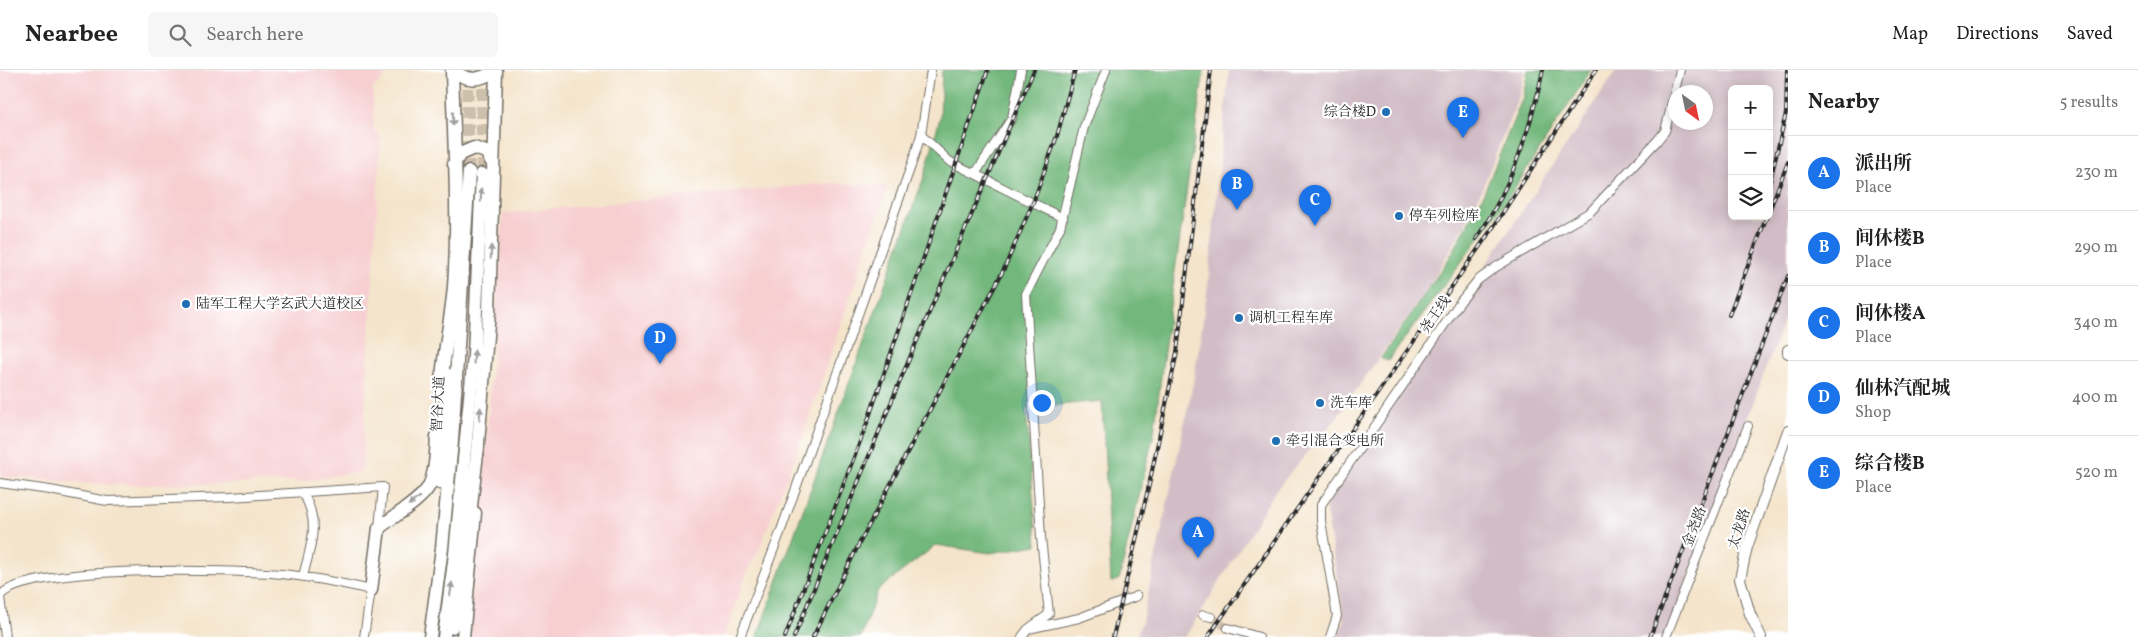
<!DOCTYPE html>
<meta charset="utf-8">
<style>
:root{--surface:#fff;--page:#f6f6f6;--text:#222;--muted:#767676;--line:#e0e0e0;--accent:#1a73e8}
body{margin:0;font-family:Vollkorn,"Noto Serif SC",serif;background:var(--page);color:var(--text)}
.controls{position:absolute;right:15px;top:15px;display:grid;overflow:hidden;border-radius:8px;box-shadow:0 2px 12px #0003}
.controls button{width:45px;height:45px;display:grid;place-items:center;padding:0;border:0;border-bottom:1px solid var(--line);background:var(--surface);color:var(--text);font:25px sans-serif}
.compass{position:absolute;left:1668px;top:15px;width:45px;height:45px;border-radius:50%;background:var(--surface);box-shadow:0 2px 12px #0003;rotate:147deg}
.you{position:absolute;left:1041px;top:332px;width:18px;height:18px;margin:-12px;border:4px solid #fff;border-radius:50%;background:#1a73e8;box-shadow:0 0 0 8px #1a73e833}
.badge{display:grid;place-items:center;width:32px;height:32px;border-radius:50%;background:var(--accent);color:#fff;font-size:16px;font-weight:700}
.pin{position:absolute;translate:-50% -41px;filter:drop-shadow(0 1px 2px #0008)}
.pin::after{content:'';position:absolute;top:26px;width:18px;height:15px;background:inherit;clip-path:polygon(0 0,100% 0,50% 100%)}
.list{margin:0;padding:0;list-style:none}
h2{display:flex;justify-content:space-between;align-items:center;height:65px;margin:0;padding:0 20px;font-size:21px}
h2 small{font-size:16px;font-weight:400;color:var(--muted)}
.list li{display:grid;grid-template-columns:32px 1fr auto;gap:15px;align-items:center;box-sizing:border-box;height:75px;padding:0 20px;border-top:1px solid var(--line)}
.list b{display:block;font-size:19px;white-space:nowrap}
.list p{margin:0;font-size:16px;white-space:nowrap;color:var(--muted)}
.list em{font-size:16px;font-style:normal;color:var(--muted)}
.icon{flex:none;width:28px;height:28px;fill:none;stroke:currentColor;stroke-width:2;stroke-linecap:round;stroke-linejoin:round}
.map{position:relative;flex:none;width:1788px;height:567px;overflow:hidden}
header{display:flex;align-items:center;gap:30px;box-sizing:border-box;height:70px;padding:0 25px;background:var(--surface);border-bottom:1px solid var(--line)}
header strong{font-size:24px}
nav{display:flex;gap:28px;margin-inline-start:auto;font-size:18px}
.search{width:350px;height:45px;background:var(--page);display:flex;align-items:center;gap:12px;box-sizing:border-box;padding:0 18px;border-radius:8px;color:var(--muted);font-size:19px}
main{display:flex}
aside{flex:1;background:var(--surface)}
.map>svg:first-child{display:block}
.built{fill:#f7cfd1}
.industrial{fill:#d2bdc6;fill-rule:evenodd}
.forest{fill:#72b77b;stroke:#4e7153}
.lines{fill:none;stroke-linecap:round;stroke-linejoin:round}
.minor-tunnel{stroke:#ccbfab;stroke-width:8;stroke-dasharray:8 4;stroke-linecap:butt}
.trunk-tunnel{stroke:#ccbfab;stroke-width:12;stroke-dasharray:12 6;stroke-linecap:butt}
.minor-casing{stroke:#716c63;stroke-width:10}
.tertiary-casing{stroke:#716c63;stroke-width:12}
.primary-casing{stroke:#716c63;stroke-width:15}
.trunk-casing{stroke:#716c63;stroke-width:15}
.minor{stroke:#fff;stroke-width:8}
.tertiary{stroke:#fff;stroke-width:10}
.primary{stroke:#fff;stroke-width:12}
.trunk{stroke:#fff;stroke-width:12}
.rail-casing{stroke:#2b2b2b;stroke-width:4}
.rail{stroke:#fff;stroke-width:2;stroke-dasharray:5.5;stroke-linecap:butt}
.oneway{fill:#a0a0a0}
.poi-dot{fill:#1f6fb2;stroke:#fff;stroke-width:2}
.labels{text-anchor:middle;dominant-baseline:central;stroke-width:4.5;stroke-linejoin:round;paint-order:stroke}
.poi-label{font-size:14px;fill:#2b2b2b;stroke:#fff;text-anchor:start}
.street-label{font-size:14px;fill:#2b2b2b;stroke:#fff}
</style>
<header>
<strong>Nearbee</strong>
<div class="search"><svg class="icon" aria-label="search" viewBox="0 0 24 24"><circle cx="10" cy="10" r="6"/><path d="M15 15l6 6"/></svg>Search here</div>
<nav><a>Map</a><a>Directions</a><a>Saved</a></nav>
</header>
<main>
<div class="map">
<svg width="1788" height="567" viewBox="0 0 1788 567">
<rect width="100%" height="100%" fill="#fff"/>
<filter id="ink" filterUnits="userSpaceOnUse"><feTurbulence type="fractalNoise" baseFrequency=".02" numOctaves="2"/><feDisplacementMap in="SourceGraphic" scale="10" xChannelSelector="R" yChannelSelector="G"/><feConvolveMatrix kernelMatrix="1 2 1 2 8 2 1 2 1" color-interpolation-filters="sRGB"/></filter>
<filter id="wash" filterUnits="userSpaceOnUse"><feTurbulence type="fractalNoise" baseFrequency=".0096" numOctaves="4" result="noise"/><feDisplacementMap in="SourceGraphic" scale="20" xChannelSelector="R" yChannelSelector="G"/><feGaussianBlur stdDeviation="1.12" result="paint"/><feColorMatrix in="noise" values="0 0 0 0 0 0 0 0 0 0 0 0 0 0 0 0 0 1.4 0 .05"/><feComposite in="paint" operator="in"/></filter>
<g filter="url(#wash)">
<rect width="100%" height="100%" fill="#f4e4cb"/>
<path class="built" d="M0,0H384V8L373,18L374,60L381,67L362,401L307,411L222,414L109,415L0,406Z
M831,113L888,116L802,368L757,484L749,497L724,567H468L487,363L503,143Z"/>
<path class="industrial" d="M1229,0H1525L1519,26L1482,119L1468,150L1429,216L1338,346L1276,420L1185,567H1136L1142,551L1194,309L1208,215Z
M1617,0H1788V239L1666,567H1338L1344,551L1325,434ZM1732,19H1769V146H1732ZM1676,22H1706V52H1676Z"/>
<path class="forest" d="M942,0H1204L1169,243L1154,363L1119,510L1111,512L1102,331L1026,338L1037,475L990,483L936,475L878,520L861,567H757L925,104L940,47Z
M1528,0H1591L1505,133L1388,291L1381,288L1450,187L1482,128L1523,27Z"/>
</g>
<g filter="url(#ink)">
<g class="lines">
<path class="minor-tunnel" d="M1211,547L1228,558"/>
<path class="trunk-tunnel" d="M467,0L469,102
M482,0V104"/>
<g class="minor-casing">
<path id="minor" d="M921,65L949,91L1063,148
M975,104L1012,48L1021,0
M0,413L50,420L107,431L230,427L383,417L379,458
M302,422C321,451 311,475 303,506
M0,526C25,494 236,500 281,504C312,507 341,513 371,520L364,567
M0,527L5,567
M1203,545L1211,547
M1228,558L1259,567
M1028,559L1049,544L1041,467L1026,224L1060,158L1084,57L1106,0
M740,567L780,463L911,96L921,65L931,0
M1022,567L1028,559L1079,548L1137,526
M1330,567L1337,546L1321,451V435L1460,232L1478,210L1496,197L1590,142L1657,71L1665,61L1680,0
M1666,567L1748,356"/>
</g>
<g class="tertiary-casing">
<path id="tertiary" d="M1788,280V283
M1761,567L1750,544L1740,509L1747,477L1788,361"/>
</g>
<g class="primary-casing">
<path id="primary" d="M454,0C466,12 482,11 494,0
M454,94L460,84L474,78L486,82L493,94
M441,319C443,285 451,251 454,217C459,145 454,72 452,0
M477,385L489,242L496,0
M371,520L379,458C392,447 421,431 429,416C436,401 436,382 437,366
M463,567L475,443"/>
</g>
<g class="trunk-casing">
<path id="trunk" d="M440,413L448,305
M452,557L460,531L478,375
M430,567L442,478L452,371L469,102
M444,567L455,484L474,285L482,104"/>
</g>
<use href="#minor" class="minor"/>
<use href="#tertiary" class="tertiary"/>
<use href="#primary" class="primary"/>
<use href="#trunk" class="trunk"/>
<g class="rail-casing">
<path id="rail" d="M1769,116L1786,43L1787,0
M1769,141L1788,92
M1476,169C1510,120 1531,58 1543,0
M1729,245L1767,146
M785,567L866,356L988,0
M794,567L907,294L1034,0
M813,567L859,474L1004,199L1034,130L1057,66L1075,0
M1113,567L1149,415L1177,282L1211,0
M1208,567L1494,156L1596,0
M1650,567L1788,206"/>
</g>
<use href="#rail" class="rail"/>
</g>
<defs><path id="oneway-solid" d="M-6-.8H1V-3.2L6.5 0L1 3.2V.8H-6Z" transform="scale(1.25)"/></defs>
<g class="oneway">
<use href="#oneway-solid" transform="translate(453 49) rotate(89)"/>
<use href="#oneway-solid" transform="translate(481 125) rotate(-88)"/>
<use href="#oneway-solid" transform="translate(491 182) rotate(-88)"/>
<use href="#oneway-solid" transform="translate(474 287) rotate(-86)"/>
<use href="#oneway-solid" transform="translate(480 344) rotate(-85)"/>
<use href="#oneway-solid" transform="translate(414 431) rotate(144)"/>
<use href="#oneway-solid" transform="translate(451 519) rotate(-82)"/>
</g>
</g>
<g class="poi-dot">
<circle cx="1386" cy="42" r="5"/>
<circle cx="1399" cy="146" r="5"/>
<circle cx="186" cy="234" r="5"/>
<circle cx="1239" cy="248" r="5"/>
<circle cx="1320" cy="333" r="5"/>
<circle cx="1276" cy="371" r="5"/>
</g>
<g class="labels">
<g class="poi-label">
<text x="1376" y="42" text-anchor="end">综合楼D</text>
<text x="1409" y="146">停车列检库</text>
<text x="196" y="234">陆军工程大学玄武大道校区</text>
<text x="1249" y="248">调机工程车库</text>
<text x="1330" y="333">洗车库</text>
<text x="1286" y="371">牵引混合变电所</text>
</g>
<g class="street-label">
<text transform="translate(1436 245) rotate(-55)">尧王线</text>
<text transform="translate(439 334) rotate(-87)">智谷大道</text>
<text transform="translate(1695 457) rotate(-69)">金尧路</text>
<text transform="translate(1740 459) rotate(-72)">太龙路</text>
</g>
</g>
</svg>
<div class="controls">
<button>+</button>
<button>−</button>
<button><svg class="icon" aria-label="layers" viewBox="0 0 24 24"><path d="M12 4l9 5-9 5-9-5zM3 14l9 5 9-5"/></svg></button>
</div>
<svg class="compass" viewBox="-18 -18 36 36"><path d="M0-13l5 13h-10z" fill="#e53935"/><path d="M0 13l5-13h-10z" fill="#767676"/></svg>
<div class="you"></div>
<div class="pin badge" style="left:1198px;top:488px">A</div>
<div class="pin badge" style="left:1237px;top:140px">B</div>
<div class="pin badge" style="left:1315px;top:156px">C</div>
<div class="pin badge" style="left:660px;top:294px">D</div>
<div class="pin badge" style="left:1463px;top:68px">E</div>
</div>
<aside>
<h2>Nearby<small>5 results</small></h2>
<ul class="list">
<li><span class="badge">A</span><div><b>派出所</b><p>Place</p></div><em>230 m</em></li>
<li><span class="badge">B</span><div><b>间休楼B</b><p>Place</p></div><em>290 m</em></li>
<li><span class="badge">C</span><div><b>间休楼A</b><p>Place</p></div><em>340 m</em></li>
<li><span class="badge">D</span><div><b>仙林汽配城</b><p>Shop</p></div><em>400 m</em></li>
<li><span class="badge">E</span><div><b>综合楼B</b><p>Place</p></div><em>520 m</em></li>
</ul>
</aside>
</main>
